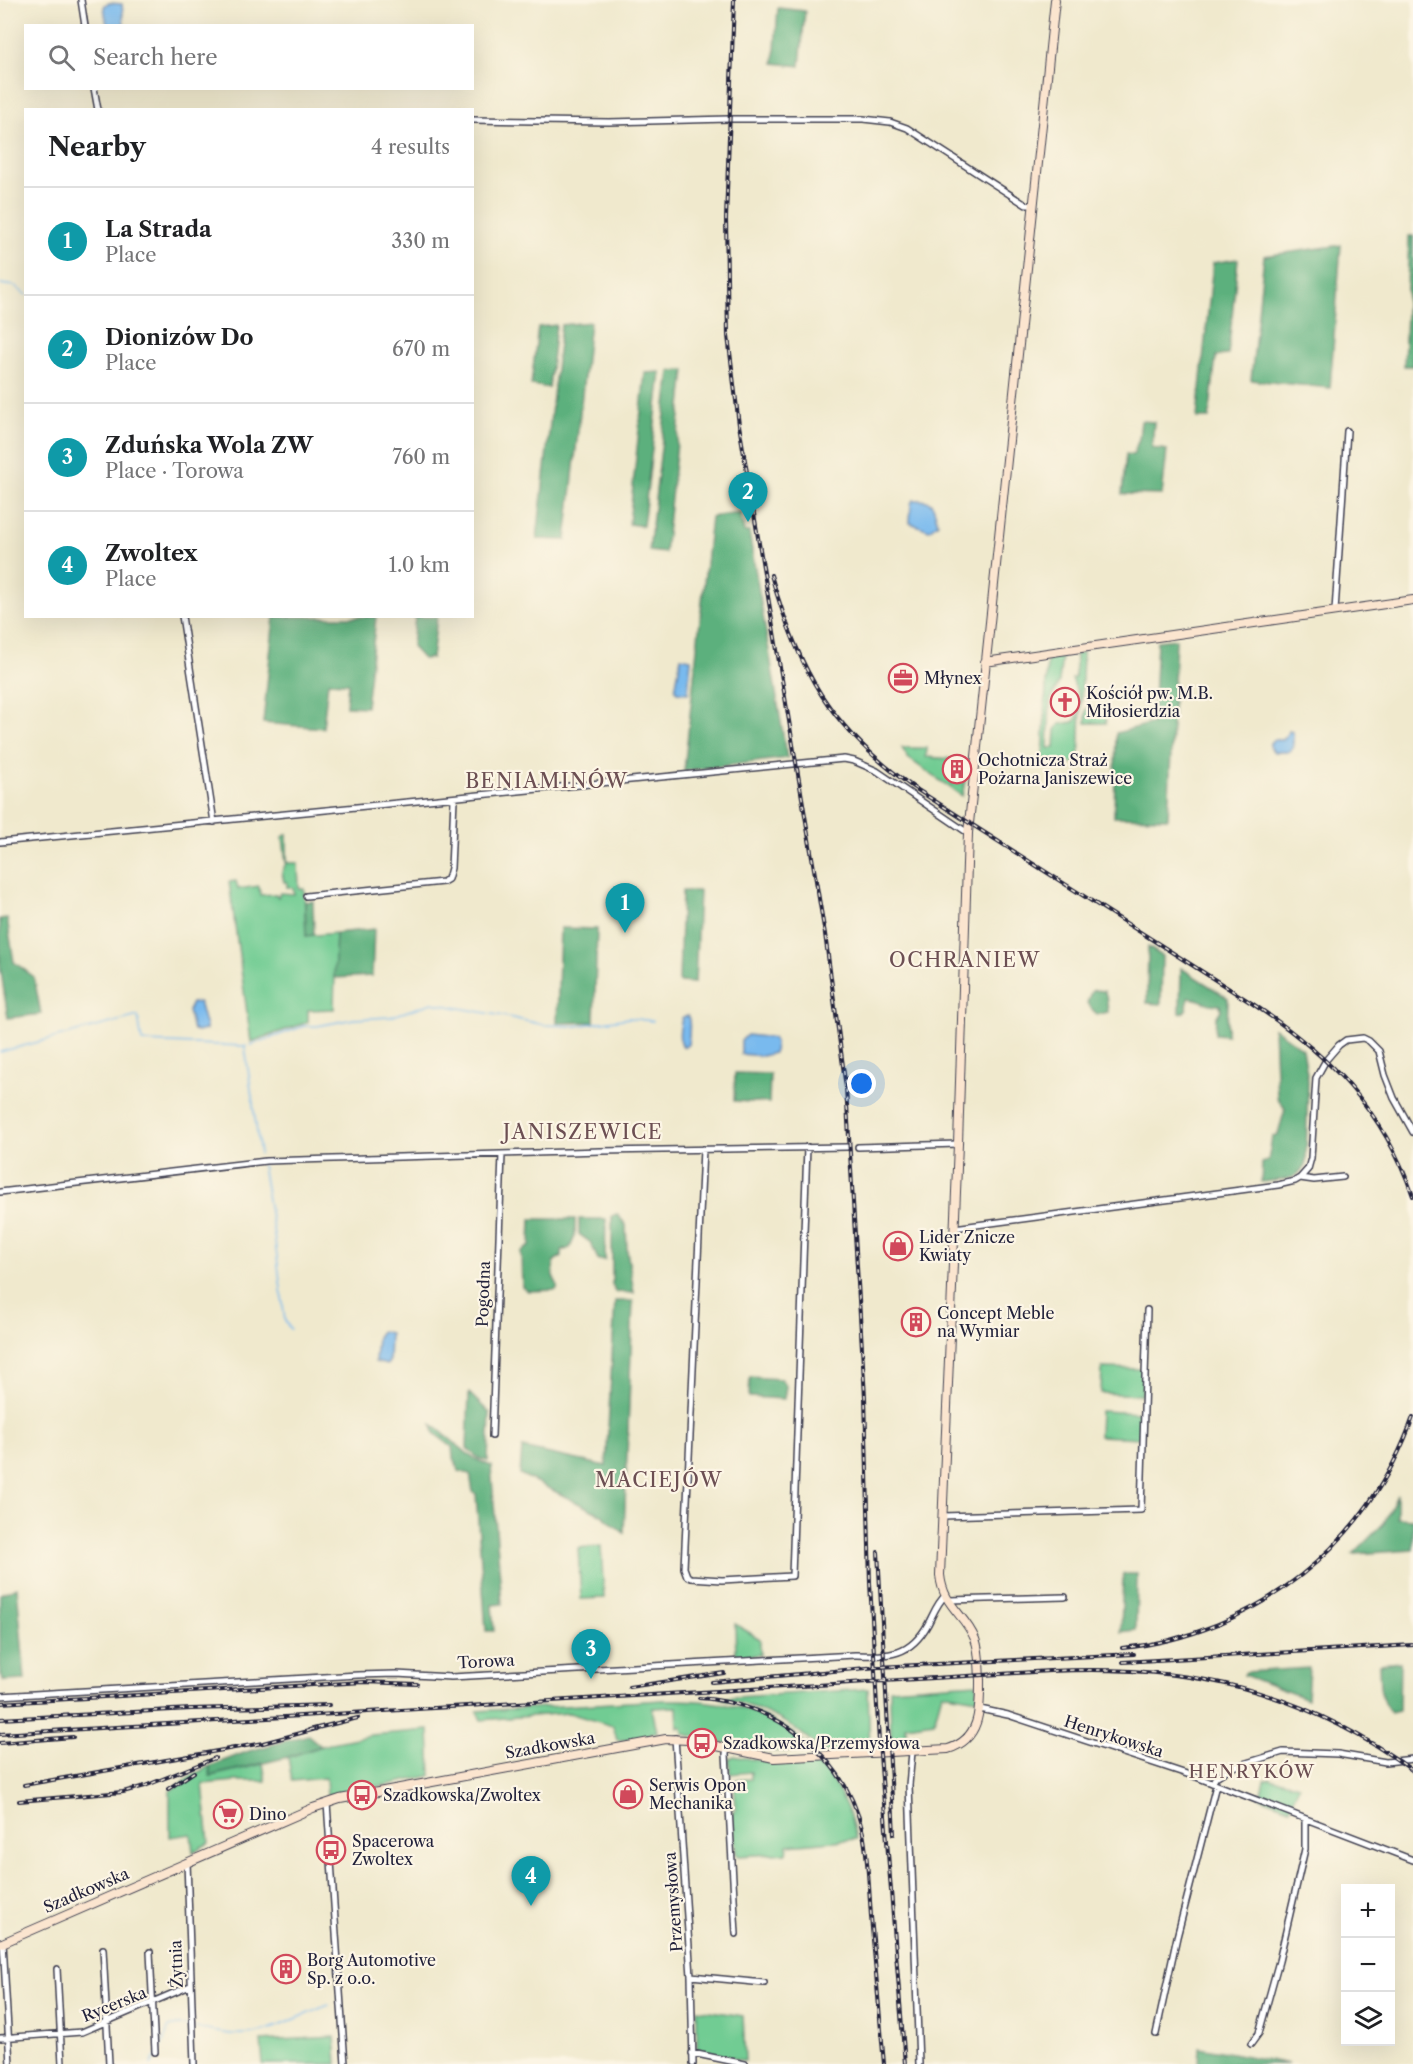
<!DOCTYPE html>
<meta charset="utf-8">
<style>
:root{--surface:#fff;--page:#f6f6f6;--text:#202124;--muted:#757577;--line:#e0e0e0;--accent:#d1495b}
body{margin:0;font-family:"Libre Caslon Text",serif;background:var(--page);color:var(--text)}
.controls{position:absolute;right:18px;bottom:18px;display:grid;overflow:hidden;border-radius:0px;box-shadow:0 6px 24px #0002}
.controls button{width:54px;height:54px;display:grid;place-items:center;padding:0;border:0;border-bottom:2px solid var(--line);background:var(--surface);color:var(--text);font:30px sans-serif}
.you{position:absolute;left:862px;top:1084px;width:21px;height:21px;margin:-15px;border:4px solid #fff;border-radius:50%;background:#1a73e8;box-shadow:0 0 0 9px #1a73e833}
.badge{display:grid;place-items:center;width:39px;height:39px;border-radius:50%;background:var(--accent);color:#fff;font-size:20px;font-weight:700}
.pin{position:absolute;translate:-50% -50px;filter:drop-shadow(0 2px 3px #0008)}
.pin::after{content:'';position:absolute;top:32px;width:21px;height:18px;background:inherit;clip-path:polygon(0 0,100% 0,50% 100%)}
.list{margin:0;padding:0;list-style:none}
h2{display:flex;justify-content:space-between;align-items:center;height:78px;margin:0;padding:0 24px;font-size:26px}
h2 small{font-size:20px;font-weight:400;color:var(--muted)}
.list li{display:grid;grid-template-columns:39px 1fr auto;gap:18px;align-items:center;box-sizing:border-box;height:108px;padding:0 24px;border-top:2px solid var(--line)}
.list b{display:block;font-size:22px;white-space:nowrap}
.list p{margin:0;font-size:20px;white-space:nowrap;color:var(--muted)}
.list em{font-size:20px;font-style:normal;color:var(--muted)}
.icon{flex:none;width:33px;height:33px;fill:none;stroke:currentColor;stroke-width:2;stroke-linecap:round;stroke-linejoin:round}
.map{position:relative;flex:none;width:1413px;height:2064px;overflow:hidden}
.search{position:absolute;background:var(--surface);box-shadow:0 6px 24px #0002;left:24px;top:24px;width:450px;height:66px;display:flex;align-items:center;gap:15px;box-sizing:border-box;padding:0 21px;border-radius:0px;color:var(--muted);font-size:22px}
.panel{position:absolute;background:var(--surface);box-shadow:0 6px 24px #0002;left:24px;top:108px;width:450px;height:510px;border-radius:0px}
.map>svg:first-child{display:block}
.green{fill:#71cc93;stroke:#4a7767;stroke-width:1.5}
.forest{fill:#5cb07d;stroke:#3f695c;stroke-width:1.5}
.water{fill:#79baee;stroke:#4e6e94;stroke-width:1.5}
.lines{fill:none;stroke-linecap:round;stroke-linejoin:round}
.stream{stroke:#79baee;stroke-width:1.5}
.street-casing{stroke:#414051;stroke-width:8}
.secondary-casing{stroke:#414051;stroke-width:10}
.street{stroke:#fff;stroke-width:5}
.secondary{stroke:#fbe5cf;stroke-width:8}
.rail-casing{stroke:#22223b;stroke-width:4}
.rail{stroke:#fcf5e5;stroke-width:1.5;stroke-dasharray:4.5;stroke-linecap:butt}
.labels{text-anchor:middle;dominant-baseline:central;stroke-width:4.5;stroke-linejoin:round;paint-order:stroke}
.poi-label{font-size:16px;fill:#22223b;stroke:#fcf5e5;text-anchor:start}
.street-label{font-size:16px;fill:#22223b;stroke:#fcf5e5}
.neighbourhood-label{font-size:18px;letter-spacing:1.5px;fill:#6c4f53;stroke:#fcf5e5}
.quarter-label{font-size:20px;letter-spacing:1.5px;fill:#6c4f53;stroke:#fcf5e5}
</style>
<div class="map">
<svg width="1413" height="2064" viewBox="0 0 1413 2064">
<rect width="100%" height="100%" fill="#fcf5e5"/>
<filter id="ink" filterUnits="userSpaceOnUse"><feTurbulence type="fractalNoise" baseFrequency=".0167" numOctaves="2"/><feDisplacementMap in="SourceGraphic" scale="12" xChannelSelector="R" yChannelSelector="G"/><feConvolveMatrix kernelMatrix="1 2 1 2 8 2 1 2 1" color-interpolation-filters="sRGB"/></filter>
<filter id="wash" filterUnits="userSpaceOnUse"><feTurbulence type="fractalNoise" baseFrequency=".008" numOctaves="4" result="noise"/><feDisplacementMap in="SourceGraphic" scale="24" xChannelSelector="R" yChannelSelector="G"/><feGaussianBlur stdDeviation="1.35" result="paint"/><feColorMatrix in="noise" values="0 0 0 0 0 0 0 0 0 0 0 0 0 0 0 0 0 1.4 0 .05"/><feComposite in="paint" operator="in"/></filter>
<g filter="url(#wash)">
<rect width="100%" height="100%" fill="#f0e9cd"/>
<path class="green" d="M1083,652L1079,763L1043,762L1047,657L1066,654L1062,656L1059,682L1050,702L1048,748H1055L1056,729L1060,724L1074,722C1085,709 1077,692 1072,679L1075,678L1076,655H1072Z
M1086,709H1102L1103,713H1106V723H1086Z
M902,748H927L926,757L953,759L951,783L960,784L961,779H963L964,776L966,777L962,796L908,758Z
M287,834V863H298L299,889H304L306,936L336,933L334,1009L308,1010V1022L251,1042L229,882L236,881L238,889L259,886L260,895L276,894L278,897L280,893L294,894L293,888L287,887V882H284L282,872L286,863L283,837Z
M1102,1368L1143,1369L1142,1395L1101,1393Z
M1100,1411L1142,1413L1141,1438L1099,1436Z
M601,1546L604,1598L581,1599L578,1548Z
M735,1624L760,1639V1655L736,1656Z
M976,1683L978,1699L942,1693L934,1722L906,1726L907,1748L891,1749L890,1689Z
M868,1689L870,1750L823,1752C793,1722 761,1707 720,1698Z
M663,1700C725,1699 770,1709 816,1752L763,1751L683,1734L682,1727L678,1728L677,1707L652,1708L657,1732L651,1733V1735L629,1740H617L613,1726L569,1713L481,1720L477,1711Z
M429,1730L431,1776L381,1786L358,1787L351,1791L327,1796L326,1778L292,1781L288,1757L332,1743L371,1735Z
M734,1756L775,1763L818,1762C838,1786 850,1808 856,1839L788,1845L787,1853L739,1856L736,1854L732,1813L736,1808L734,1780L751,1779V1772L730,1774L729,1759Z
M263,1764L266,1781H235L203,1784L209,1843L193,1852L191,1834L170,1837V1791L193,1775L210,1766V1776Z
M1270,1778L1299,1785L1290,1808L1260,1797L1264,1780Z
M697,2009L743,2016L745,2061L697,2049Z
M335,2037L337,2064H263L261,2041Z"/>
<path class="forest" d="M778,8L805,11L800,66L774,63Z
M1409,236H1413V366H1404Z
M1341,245L1330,388L1251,380L1264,256Z
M1238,259L1228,355L1216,356L1209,418H1197L1213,263Z
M590,322L566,540L537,539L561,325Z
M556,325L549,388L531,385L538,327Z
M685,370L665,553L649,551L670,371Z
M661,372L643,526L629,524L645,373Z
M1141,421L1154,422L1152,448L1167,450L1162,495L1122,494L1126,454L1133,455L1139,439Z
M740,513L744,532H749L787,758L684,771L711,517Z
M274,617H376L366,707L346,706L348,683L328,682L323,728L263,723Z
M415,617H437L432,658L423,659L412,647Z
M1176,639L1168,818L1114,817L1116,733L1153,723L1157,641Z
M682,891H699L695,983L679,982Z
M313,901L314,935L306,936L305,902Z
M7,918L14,962L34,977L41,1014L8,1018L0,965V919Z
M560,928L597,929L594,1022L557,1023Z
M374,929L372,976L334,978L336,933Z
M1148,947L1162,956L1161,1004L1147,1003Z
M1181,968L1228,998L1227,1035L1215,1034L1216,1018L1221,1010L1220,1005C1206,1006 1202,998 1188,998L1187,1008L1184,1012L1180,1013Z
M1094,990L1104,991L1106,995L1108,1012L1097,1015L1087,1003L1091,992Z
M1274,1028L1303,1049L1308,1080L1306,1161C1302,1182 1278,1180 1261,1182L1262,1163L1268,1161L1272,1137L1278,1134L1285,1109L1277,1097Z
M735,1073L770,1074L769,1103L734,1101Z
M617,1214L626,1225L627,1250L634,1293L615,1292L612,1284V1216Z
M531,1219H575V1236L570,1248L562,1251V1256L554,1261L553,1276L558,1286L556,1290L528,1291L522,1287L521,1252L530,1246Z
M579,1219H606L605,1260H598L591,1243L579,1234Z
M615,1301H633L624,1533L602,1515L520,1474L522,1448L606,1466Z
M750,1377L781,1379L786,1386L784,1399L749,1397Z
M469,1393L490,1413L488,1461L478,1458L467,1448Z
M432,1424L473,1458L491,1466L502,1604L492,1605L494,1631H486L476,1494L473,1492L470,1474L459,1471L453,1458L452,1447L434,1433Z
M1397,1495V1518L1413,1519V1550L1353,1554L1384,1523Z
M1123,1574H1137L1136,1630L1121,1632Z
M17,1587L25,1680L4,1681L0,1675V1594Z
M1400,1662L1399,1711L1391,1713C1378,1701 1380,1680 1379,1664Z
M1309,1668L1307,1699L1244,1675L1246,1672Z
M308,1735L321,1746L288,1757L210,1776V1766L249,1751Z
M1200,2047L1289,2064H1199Z"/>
<path class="water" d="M109,3L122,4L124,25H107L104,7L105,5Z
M913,500C936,499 932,504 938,523L929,530L910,523L911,504Z
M681,657L691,659L688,693L677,692L675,690Z
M1289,731L1293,732V748L1288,752H1274L1270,747V743L1273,740H1283Z
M199,1002L206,1027V1030L197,1032L193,1030L188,1011L192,1003Z
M685,1016H688C691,1024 689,1036 688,1045L683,1047C677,1039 680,1027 682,1018Z
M747,1035L773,1038L775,1042L774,1053L762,1056L741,1054V1041Z
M381,1331L390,1333L389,1362L387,1365L375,1362L377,1337Z"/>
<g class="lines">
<path class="stream" d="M0,284L15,286L26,295
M251,1045L304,1026H317L354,1019L390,1017L432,1003L503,1016L545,1025L576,1026L629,1018L653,1021
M245,1047L260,1154
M0,1052L138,1016L142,1042L246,1046
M262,1165L275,1241L285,1321L290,1329
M195,2028C207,2030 219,2033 232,2034C266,2037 298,2016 329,2005
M151,2064L160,2050L169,2027L178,2025L190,2027"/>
</g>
</g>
<g filter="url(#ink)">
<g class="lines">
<g class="street-casing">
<path id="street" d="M81,0L85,26
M94,88L98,110
M472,120L609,122L729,119H863L890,122L907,128L1026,205H1034
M1335,611L1347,431
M182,616L214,822
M0,842L844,759L854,761L877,771L968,833
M306,896L443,882L448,879L451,868L454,799
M858,1147L958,1144
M703,1149L684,1568L687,1576L691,1578L722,1580L792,1576L807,1147
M1300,1178L1314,1180L1343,1177
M0,1192L266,1161L601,1151L847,1147
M954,1228L1278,1185L1295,1181L1300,1178L1308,1169L1311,1158L1316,1078L1326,1060L1339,1045L1346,1040L1363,1038L1369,1041L1379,1051L1385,1075L1394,1098L1413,1132
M492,1436L502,1154
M943,1516L1141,1510L1147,1310
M949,1600L1065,1597
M0,1696L358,1675L396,1674L451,1677L855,1655C889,1656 910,1657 928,1624C933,1615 937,1603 945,1596
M980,1709L1008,1715L1199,1778L1413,1860
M675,1738L691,1976L693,2064
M727,1748L726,1754L736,1934
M912,1752L909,1785L919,2064
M1212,1783L1216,1777L1230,1768L1283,1752L1338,1754L1386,1762L1413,1759
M327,1803L345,2064
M187,1862L194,2064
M3,1942L10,2064
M103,1949L109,2064
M150,1952L155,2052
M57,1969L62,2064
M691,1976L764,1983
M1156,2034L1177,1937L1216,1785
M0,2038L82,2032L190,1986
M1251,2044L1259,2033L1279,1961L1305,1849V1819
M692,2053L745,2064"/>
</g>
<g class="secondary-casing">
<path id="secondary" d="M985,662L1413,600
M0,1944L313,1808L340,1799L666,1739L688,1740L774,1758L948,1749C981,1739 980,1709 980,1680C979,1667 980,1651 975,1639C964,1613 943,1606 940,1575L958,1144L968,833L1055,0"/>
</g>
<use href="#street" class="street"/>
<use href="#secondary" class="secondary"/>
<g class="rail-casing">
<path id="rail" d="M734,0L726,219L728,336L739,425L825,934L846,1088L865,1397L870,1583L879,1742L905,2064
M771,575C799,671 830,728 913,787L1253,1004C1329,1055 1383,1109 1413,1196
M878,1552L894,1834
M1122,1648C1255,1635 1369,1544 1413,1417
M1123,1662L1413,1645
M712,1682L878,1667L1134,1654
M629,1687L724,1673
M699,1698C776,1703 846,1755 863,1833C869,1864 869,1896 872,1928C876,1973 880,2019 884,2064
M0,1703L364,1682L417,1684
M0,1719L191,1709L329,1705
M309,1730L358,1718
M0,1734L1050,1671C1186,1664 1302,1689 1413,1771
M0,1743L73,1737
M24,1785L263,1743L316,1729
M168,1789L194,1772
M19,1801L123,1792L145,1786L215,1758"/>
</g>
<use href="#rail" class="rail"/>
</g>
</g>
<defs>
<g id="office-ring" transform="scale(1.5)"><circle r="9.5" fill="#fcf5e5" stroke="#d1495b" stroke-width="1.5"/><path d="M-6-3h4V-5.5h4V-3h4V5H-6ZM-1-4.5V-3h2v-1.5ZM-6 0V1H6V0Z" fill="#d1495b"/></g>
<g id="church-ring" transform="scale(1.5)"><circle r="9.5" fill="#fcf5e5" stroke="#d1495b" stroke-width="1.5"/><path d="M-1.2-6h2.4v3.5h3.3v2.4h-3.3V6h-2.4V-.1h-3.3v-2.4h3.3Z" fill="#d1495b"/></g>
<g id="building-ring" transform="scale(1.5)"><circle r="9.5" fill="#fcf5e5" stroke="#d1495b" stroke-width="1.5"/><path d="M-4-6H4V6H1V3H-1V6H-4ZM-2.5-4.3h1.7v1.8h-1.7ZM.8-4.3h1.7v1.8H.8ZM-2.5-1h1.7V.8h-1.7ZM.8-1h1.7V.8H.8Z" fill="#d1495b"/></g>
<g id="shop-ring" transform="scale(1.5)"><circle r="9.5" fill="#fcf5e5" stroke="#d1495b" stroke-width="1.5"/><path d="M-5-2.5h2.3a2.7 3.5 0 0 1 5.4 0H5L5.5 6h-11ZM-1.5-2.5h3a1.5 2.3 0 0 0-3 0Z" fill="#d1495b"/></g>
<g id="bus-ring" transform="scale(1.5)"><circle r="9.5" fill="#fcf5e5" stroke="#d1495b" stroke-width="1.5"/><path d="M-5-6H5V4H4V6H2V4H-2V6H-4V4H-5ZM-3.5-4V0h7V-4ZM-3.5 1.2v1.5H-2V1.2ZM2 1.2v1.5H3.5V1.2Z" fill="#d1495b"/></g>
<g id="supermarket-ring" transform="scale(1.5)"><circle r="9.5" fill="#fcf5e5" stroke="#d1495b" stroke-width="1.5"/><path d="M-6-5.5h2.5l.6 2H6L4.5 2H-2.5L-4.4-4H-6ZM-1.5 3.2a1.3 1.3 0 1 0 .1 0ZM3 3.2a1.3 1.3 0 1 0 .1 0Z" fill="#d1495b"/></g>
</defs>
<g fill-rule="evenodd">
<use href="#office-ring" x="903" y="678"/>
<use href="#church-ring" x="1065" y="702"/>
<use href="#building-ring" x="957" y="769"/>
<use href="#shop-ring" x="898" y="1246"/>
<use href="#building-ring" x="916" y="1322"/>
<use href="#bus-ring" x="702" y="1743"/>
<use href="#shop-ring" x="628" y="1794"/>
<use href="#bus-ring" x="362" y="1795"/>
<use href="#supermarket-ring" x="228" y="1814"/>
<use href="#bus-ring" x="331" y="1850"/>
<use href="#building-ring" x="286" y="1969"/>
</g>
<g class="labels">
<g class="poi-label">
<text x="924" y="678">Młynex</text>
<text x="1086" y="693">Kościół pw. M.B.<tspan x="1086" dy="18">Miłosierdzia</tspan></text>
<text x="978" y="760">Ochotnicza Straż<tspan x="978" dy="18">Pożarna Janiszewice</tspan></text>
<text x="919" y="1237">Lider Znicze<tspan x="919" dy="18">Kwiaty</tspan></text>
<text x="937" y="1313">Concept Meble<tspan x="937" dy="18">na Wymiar</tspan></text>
<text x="723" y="1743">Szadkowska/Przemysłowa</text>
<text x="649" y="1785">Serwis Opon<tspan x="649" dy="18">Mechanika</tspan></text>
<text x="383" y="1795">Szadkowska/Zwoltex</text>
<text x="249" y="1814">Dino</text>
<text x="352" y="1841">Spacerowa<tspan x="352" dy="18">Zwoltex</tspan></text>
<text x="307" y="1960">Borg Automotive<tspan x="307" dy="18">Sp. z o.o.</tspan></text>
</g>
<g class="street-label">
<text transform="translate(483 1294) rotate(-88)">Pogodna</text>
<text transform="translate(486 1661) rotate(-3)">Torowa</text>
<text transform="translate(1114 1736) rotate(18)">Henrykowska</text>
<text transform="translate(550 1745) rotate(-10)">Szadkowska</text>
<text transform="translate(86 1890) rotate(-23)">Szadkowska</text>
<text transform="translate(673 1902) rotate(-94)">Przemysłowa</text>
<text transform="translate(176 1964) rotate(-92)">Żytnia</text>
<text transform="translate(114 2004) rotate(-22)">Rycerska</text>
</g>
<g class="neighbourhood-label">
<text x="1252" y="1772">HENRYKÓW</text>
</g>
<g class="quarter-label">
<text x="547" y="781">BENIAMINÓW</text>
<text x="965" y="960">OCHRANIEW</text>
<text x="583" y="1132">JANISZEWICE</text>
<text x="659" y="1480">MACIEJÓW</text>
</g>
</g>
</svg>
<div class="controls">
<button>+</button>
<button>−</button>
<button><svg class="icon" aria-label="layers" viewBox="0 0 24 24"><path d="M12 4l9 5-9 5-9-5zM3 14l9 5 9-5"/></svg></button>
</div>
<div class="you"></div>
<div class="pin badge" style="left:625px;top:933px;background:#0f9aa8">1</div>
<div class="pin badge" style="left:748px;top:522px;background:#0f9aa8">2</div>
<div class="pin badge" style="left:591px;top:1679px;background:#0f9aa8">3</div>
<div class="pin badge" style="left:531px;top:1906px;background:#0f9aa8">4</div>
<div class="search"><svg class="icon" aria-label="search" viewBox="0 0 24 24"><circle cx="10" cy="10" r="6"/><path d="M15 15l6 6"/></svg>Search here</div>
<section class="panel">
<h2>Nearby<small>4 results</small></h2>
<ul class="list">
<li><span class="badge" style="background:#0f9aa8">1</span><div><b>La Strada</b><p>Place</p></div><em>330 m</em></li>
<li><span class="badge" style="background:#0f9aa8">2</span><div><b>Dionizów Do</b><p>Place</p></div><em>670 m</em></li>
<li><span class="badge" style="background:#0f9aa8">3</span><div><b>Zduńska Wola ZW</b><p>Place · Torowa</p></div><em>760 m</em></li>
<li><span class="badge" style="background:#0f9aa8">4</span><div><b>Zwoltex</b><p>Place</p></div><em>1.0 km</em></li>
</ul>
</section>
</div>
